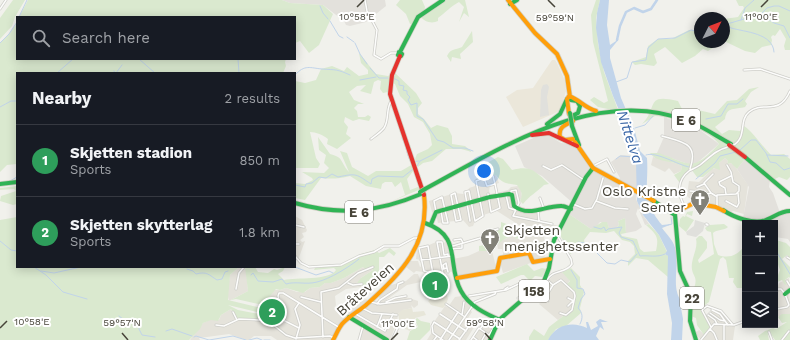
<!DOCTYPE html>
<meta charset="utf-8">
<style>
:root{--surface:#171b24;--page:#242831;--text:#f1f3f6;--muted:#9ea1a6;--line:#363941;--accent:#828178}
body{margin:0;font-family:"Work Sans",sans-serif;background:var(--page);color:var(--text)}
.controls{position:absolute;right:12px;bottom:12px;display:grid;overflow:hidden;border-radius:0px;box-shadow:0 2px 10px #0003}
.controls button{width:36px;height:36px;display:grid;place-items:center;padding:0;border:0;border-bottom:1px solid var(--line);background:var(--surface);color:var(--text);font:20px sans-serif}
.compass{position:absolute;left:694px;top:12px;width:36px;height:36px;border-radius:50%;background:var(--surface);box-shadow:0 2px 10px #0003;rotate:48deg}
.you{position:absolute;left:484px;top:171px;width:14px;height:14px;margin:-10px;border:3px solid #fff;border-radius:50%;background:#1a73e8;box-shadow:0 0 0 6px #1a73e833}
.badge{display:grid;place-items:center;width:26px;height:26px;border-radius:50%;background:var(--accent);color:#fff;font-size:13px;font-weight:700}
.pin{position:absolute;translate:-50% -50%;border:2px solid #fff;box-shadow:0 1px 4px #0006}
.list{margin:0;padding:0;list-style:none}
h2{display:flex;justify-content:space-between;align-items:center;height:52px;margin:0;padding:0 16px;font-size:17px}
h2 small{font-size:13px;font-weight:400;color:var(--muted)}
.list li{display:grid;grid-template-columns:26px 1fr auto;gap:12px;align-items:center;box-sizing:border-box;height:72px;padding:0 16px;border-top:1px solid var(--line)}
.list b{display:block;font-size:15px;white-space:nowrap}
.list p{margin:0;font-size:13px;white-space:nowrap;color:var(--muted)}
.list em{font-size:13px;font-style:normal;color:var(--muted)}
.icon{flex:none;width:22px;height:22px;fill:none;stroke:currentColor;stroke-width:2;stroke-linecap:round;stroke-linejoin:round}
.map{position:relative;flex:none;width:790px;height:340px;overflow:hidden}
.search{position:absolute;background:var(--surface);box-shadow:0 2px 10px #0003;left:16px;top:16px;width:280px;height:44px;display:flex;align-items:center;gap:10px;box-sizing:border-box;padding:0 14px;border-radius:0px;color:var(--muted);font-size:15px}
.panel{position:absolute;background:var(--surface);box-shadow:0 2px 10px #0003;left:16px;top:72px;width:280px;height:196px;border-radius:0px}
.map>svg:first-child{display:block}
.residential{fill:#e5e3db}
.commercial{fill:#ebe7da}
.industrial{fill:#e3e1dc}
.education{fill:#e7e6d9}
.green{fill:#dae9cf}
.parking{fill:#e0e0dc}
.water{fill:#c1d4ea}
.lines{fill:none;stroke-linecap:round;stroke-linejoin:round}
.stream{stroke:#c1d4ea;stroke-width:1}
.river{stroke:#c1d4ea;stroke-width:2.5}
.street-casing{stroke:#cfcfca;stroke-width:3}
.fast-casing{stroke:#d1d0c5;stroke-width:5.5}
.slow-casing{stroke:#d1d0c5;stroke-width:5.5}
.jam-casing{stroke:#d1d0c5;stroke-width:5.5}
.street{stroke:#fdfdfc;stroke-width:1.5}
.fast{stroke:#30b455;stroke-width:4}
.slow{stroke:#ff9f0a;stroke-width:4}
.jam{stroke:#e5322d;stroke-width:4}
.fast-bridge-casing{stroke:#c6c1ab;stroke-width:5.5;stroke-linecap:butt}
.jam-bridge-casing{stroke:#c6c1ab;stroke-width:5.5;stroke-linecap:butt}
.fast-bridge{stroke:#30b455;stroke-width:4}
.jam-bridge{stroke:#e5322d;stroke-width:4}
.ticks{fill:none;stroke:#474439;stroke-width:1.5}
.labels{text-anchor:middle;dominant-baseline:central;stroke-width:4;stroke-linejoin:round;paint-order:stroke}
.shield{fill:#fff;stroke:#7e7c74;stroke-width:1}
.shield-label{font-size:13px;font-weight:bold;fill:#474439}
.poi-label{font-size:14px;fill:#474439;stroke:#fff;text-anchor:end}
.street-label{font-size:14px;fill:#474439;stroke:#fff}
.water-label{font-size:15px;font-style:italic;fill:#3c68a8;stroke:#fff}
.ticks-label{font-size:10px;text-anchor:middle;fill:#474439;stroke:#fff;stroke-width:4;stroke-linejoin:round;paint-order:stroke}
</style>
<div class="map">
<svg width="790" height="340" viewBox="0 0 790 340">
<rect width="100%" height="100%" fill="#f1f1ec"/>
<path class="residential" d="M653,157L678,164L682,166L681,171L674,174L669,168L665,172L651,165Z
M725,158L728,161L727,164L731,163L734,165L748,185L744,214L733,211L729,213L707,202L689,198L687,196L689,181L699,182L712,169L719,167V163Z
M496,175L499,183L490,186L489,191L491,196H497V193L508,190L511,187L518,186L521,190L522,197L516,208L537,212L539,221L559,226L555,233L540,227L519,225L497,211L486,214L475,221L473,226L469,227L463,220L438,223L436,214L432,212L429,201L455,193L463,194L468,191L469,188L475,186L477,179Z
M295,216L302,220L307,230L306,232L302,233L304,237L300,240L302,242L305,241L298,260L295,256Z
M532,234L544,236L546,253L544,258L503,273L499,259L503,256V253L502,249H498L497,243L509,237L513,236L517,239Z
M441,240L442,243L447,242L449,255L452,256L453,259L468,256L479,251H492L497,271L459,278L456,271L436,274L416,271L414,273L406,267L410,261H418L420,267L422,266L421,260L416,259L417,250Z
M239,267H245L246,269L248,291L229,301L227,293L230,275Z
M363,267L366,269L372,267L373,270L361,278V287L346,289L335,296L336,305L334,308L337,311L342,308L347,312L354,305L366,299L371,303H377L380,299L378,295L382,291L391,285L406,281L414,274H418L421,282L407,285L385,301L403,296L418,301V305L414,308L411,305L412,308L403,310L398,314L397,322L390,340H359L362,326L349,317L345,321L332,340H277L271,336H254L249,340H246L229,334L199,338L200,340H190L203,323L209,320H219L221,315L231,309L237,319L254,320L265,316L275,319L279,311H274L272,299L268,297L274,290H280L286,288L297,292H305L310,288L320,287L325,283H331L344,278Z
M559,271L564,273L569,279L570,280L568,283L574,291L575,298L571,310L558,320L539,304L547,295L552,285L540,296L535,291Z
M789,278L790,314L775,317V294L779,283Z
M462,296L471,304L469,309L472,312L468,318L476,324L466,340H427L432,332L434,322L445,306L448,307L455,297Z
M714,307L721,312L735,326L733,340H701L695,333L699,330L705,335L711,327L705,319Z
M489,316L501,324L494,335L489,340H470Z"/>
<path class="commercial" d="M552,60H555L557,63L565,81L566,91L560,111L523,127L506,97L517,90L533,88Z"/>
<path class="industrial" d="M282,0H385L386,6L366,22L350,26L346,25L344,21L323,5L290,3Z
M664,117L700,130L719,144L697,163L691,165L657,153L664,137Z
M548,135L561,143L576,145L590,168L617,182L620,178L611,162L621,155L634,156L638,172L636,199L643,215L649,224L645,225L638,208L636,214L642,227L636,231L626,233L625,218L618,221L619,225L616,228H609L607,223L600,222L595,228L591,229L569,214L574,204L542,176L524,167L515,146L538,136Z
M745,159L770,180L769,187L773,193L780,213L790,211V242L788,239L775,237V223L743,218L749,187L737,169Z"/>
<path class="education" d="M444,283L448,299L445,306L443,308L431,305L428,301L431,299Z
M412,308L413,312L424,311L426,315L415,318L414,323L418,326L410,330V331L401,327L398,314L402,310Z"/>
<path class="green" d="M13,0H25L15,17L12,26L0,39V18Z
M28,0H282L290,3L323,5L333,14L319,45L309,53L300,41L295,43V17H19Z
M400,0H422L425,7L424,12L443,0H465L469,17L468,23L469,17L464,13L459,22L464,7L459,2C451,6 445,13 438,18V21C432,24 424,22 420,16L415,23L410,24L406,14L396,5Z
M596,0H600L596,18L598,44L604,72L621,118L613,110L598,107L590,100L594,97L604,103L608,101L593,42L591,15Z
M736,0H790V50H785L784,46L786,39L780,29L775,36L773,35L771,37L772,40L771,45L762,47L755,53L745,51L724,41V19L738,17L744,8L743,6H739Z
M17,23V59H286L285,62L286,66L283,73H17V164L7,165L0,172V43L9,34Z
M689,30L697,31L700,30V42H722L708,51L703,49L695,56L682,63L665,47L654,54L657,63L654,66L641,64L635,65L632,62L646,57L648,46L658,39H671Z
M472,31L473,42L460,54L461,59L452,57L451,62L447,56C450,49 455,50 462,47Z
M359,53L376,74L388,76L394,72L416,93L422,103L418,108V114L424,119L431,128L437,125L448,128L452,136V144L465,146L472,152L461,149H446L432,161L423,163L418,167L415,159L417,154L428,149L432,145L430,134L423,122L414,117L408,104L400,96L395,84L392,83L388,92L383,93L380,89L381,81L378,80L374,82L371,94L360,91L366,85L357,86L349,92L354,100L364,104H358L354,108L357,111L358,117H365L368,115L371,117L369,121L359,119L353,121L345,117L344,122L348,127L346,134L351,138L337,149L327,144L328,139C323,135 316,132 310,132L316,158L320,164L318,168H295V81L305,83L316,80L321,69L332,66L344,71L347,67L359,76L368,74V70L361,63Z
M759,87L751,92L745,101L747,104L745,107C735,110 727,106 725,119L715,127L722,134L729,130L740,131L744,126C753,132 762,146 771,155L784,154L790,159V177L787,180L779,177L773,180L745,159L737,169L731,163L727,164L728,161L725,158L719,163L720,170L714,168L703,177H697L691,169L679,182L674,175L681,171L682,166C672,160 657,163 650,153H659C692,165 692,172 719,144C709,130 672,117 655,116L642,124C659,107 644,93 678,101L683,111L694,109L715,114L727,101L737,100L749,89Z
M318,137L330,154C345,158 339,161 349,172L340,151L347,153L352,167L368,176L376,171H401L413,164L414,170L407,179L410,190L418,187L421,189L390,202L405,195L401,182L395,187L392,182H385L382,184L381,189L366,186L350,176C338,179 332,179 321,178L305,200L295,198V183L305,184L313,180L312,178L302,172L324,173L329,168L324,163L326,155L319,150Z
M498,157L503,159L512,170C531,165 535,171 549,184L544,185C537,192 529,196 523,204L520,201C524,193 520,190 517,185C508,184 501,183 496,175L476,180L480,171L479,167Z
M17,186V204L13,205L0,201L1,196L16,191L14,189L0,190V188Z
M693,211L692,216L687,214L686,216L694,220L686,232L679,226L680,219L683,216L685,217L687,212Z
M569,214L591,229L602,222H607L609,228H616L619,225L618,221L625,218L626,233L621,234L622,236L637,239L640,249L644,252L656,251C659,237 657,235 646,225L649,224L659,235L667,252L665,254L668,256V277L648,260L636,258L628,266V261L635,254L634,246L630,242L622,240L614,231L606,233L590,232L584,240L586,250L585,251L581,248L570,254L559,233Z
M17,217V267H239L230,275L228,300L270,310L269,315L228,305L238,310L270,316H275L272,307L236,299L231,300L248,291L245,267H255L258,272L268,273L274,269L277,270L285,267L283,271L278,274L284,280C296,277 329,281 336,270L334,268L314,270L315,268L341,265L361,254L375,250L379,253L390,248L396,253L394,256L389,252L384,257H379V274L368,286H362V284L357,283L361,278L373,270L372,268L365,269L363,267L344,278L331,283H325L320,287L310,288L303,293L286,288L280,290L276,289L269,297L272,298L274,311H280V318L275,319L265,316C256,321 248,320 237,319L231,309L221,315L218,321L211,320L203,323L200,329L189,340H0V220Z
M501,222L521,229L520,232L522,234L517,239L513,236C503,238 498,244 492,251H479V246L484,245L487,241L482,242V239L488,238V240L501,227Z
M724,224L728,227C724,231 717,229 713,233L714,244L718,255C730,259 738,255 745,245V278L742,282V288H737L733,282L734,278H729L726,260L723,257L720,259L709,302L700,309L710,327L704,335L697,325L696,318L691,316L693,306L698,305L699,303L692,293C701,274 690,278 692,263C693,255 698,247 696,239L699,236H702L707,242V248L698,260L699,263L714,254L711,232L707,231L705,228L710,225Z
M776,240L786,243L790,247V258L787,255L782,259L790,267V278L789,277L785,280L787,284L785,285L782,280L775,283L780,270L775,256Z
M527,264L534,271L542,268L546,269L542,277L535,276L530,281L524,275H521L501,284L496,277Z
M571,268L580,277V285L584,292L580,308L581,313L566,326L556,329L548,340H529V337L534,329L544,336L549,327L571,310L575,293L566,285L570,281L562,272Z
M782,314H790V340H775L770,333L768,335L769,340H760L758,336L765,331L773,328L776,329L787,322L782,323L778,317Z
M417,318L421,321L430,323V330L420,340H407L410,331L418,327L415,320Z"/>
<path class="parking" d="M547,84L549,87L547,97L549,115L540,117L541,90L543,85Z
M695,220L705,223L703,231L696,237L687,235L686,232L694,226Z"/>
<path class="water" d="M600,0H609L607,25L610,45L619,39L610,50V58L621,98L634,128L640,151L647,158C649,188 640,198 662,225L672,224L662,228C668,236 675,242 676,252C679,270 670,291 684,304L681,308L683,319L682,340H671L672,323L667,294L668,256L665,254L667,251L659,235L643,215L637,201L636,164L624,128L619,110L613,96L601,62L596,28L597,13Z
M600,319L608,322H601L604,330L600,327L596,336L599,340H548C556,324 573,321 587,328L586,322H588L591,330L598,326L596,322Z"/>
<g class="lines">
<path class="stream" d="M320,6L323,13L328,19
M761,14L774,23L784,26L790,38
M19,17L27,0
M741,20L745,8L754,0
M330,21L339,36L343,38
M724,23L727,24L761,14L767,8L774,6H779L790,11
M727,25L731,28C745,32 773,33 774,52
M347,37L354,42
M0,43L9,34L17,22
M355,43L360,54L367,64
M139,59L155,73
M238,59L239,73
M370,68L379,78H388
M114,71L115,73
M57,73L73,59
M116,73L122,65
M295,75C305,64 310,68 322,69C336,70 337,69 350,75
M393,78L399,81V85L404,86L403,90L407,91V94L410,97L408,100L411,105L417,103V116L423,119L437,140L444,142L453,148H465L473,151
M360,80L376,77
M616,82L627,78L632,62L646,60L648,48L658,39L675,38L691,30L700,32
M0,107L11,101H17
M706,119L721,116L728,104H737L743,99
M635,128L645,125L653,116
M402,138C407,146 406,154 411,162L419,161
M739,151L751,140H756L766,153L770,162L776,163L784,170L790,168
M646,155C656,151 678,165 689,167
M767,155L788,156
M616,159L620,156L635,157
M696,179L715,163L720,156L736,152
M10,181L17,177
M295,185L305,187L306,184L312,183L319,177L326,178L332,174L338,177C357,173 356,174 371,184L372,179L378,176L403,177L417,166L420,161L442,150
M668,225L672,224L671,217
M594,227L601,229L604,227L606,231L608,229L622,227L619,233L621,237L633,241L640,256C648,255 657,258 665,254
M564,240L570,247L575,246L578,242L585,243L586,247L594,250L607,263L615,264L621,260L630,262L637,254
M0,241L11,250L17,251
M775,249L790,274
M34,267L46,275L63,292L87,299
M295,267L316,275L329,271L333,273
M187,269L193,271L196,274C207,271 209,275 217,280L222,279L225,272L228,271
M571,270L577,280V288L583,289L585,294L581,299L578,308C583,313 583,318 580,324
M41,271L54,273L81,267
M251,275L253,273L258,281L273,282L282,279L286,284C296,281 306,285 317,282C330,279 349,267 359,259
M119,316L127,322L134,320L139,324V329L142,335L155,337
M166,331L172,329L192,336
M194,337L196,336L209,340L233,336L246,340
M249,340L257,338L262,340
M264,340H270"/>
<path class="river" d="M617,40L620,26L626,12L634,8L643,12L651,9L657,0"/>
<g class="street-casing">
<path id="street" d="M365,0L367,11L377,30L374,55L381,59L391,53H399
M0,9L6,0
M744,70L760,69L790,79
M662,136C683,142 699,143 690,169
M371,139C375,136 381,132 384,128C390,119 385,108 392,100
M732,146C748,138 738,121 749,112C763,100 779,117 790,91
M595,165L607,159L614,172
M543,166L551,170L562,165L584,180
M713,174L704,183L711,193L716,196
M697,187L704,184
M690,191L702,192L708,194L711,193
M455,193L461,220L456,221L451,195Z
M488,194L491,212L500,208L495,184
M726,194L725,188L720,185L719,182L731,176
M506,195L509,208L515,210
M511,195V191L516,190L519,203L513,216L552,224
M540,198L544,209
M596,201L615,208L628,209
M726,201L737,207L739,203L738,193
M573,204L585,209L592,208L597,199L603,178
M685,207C677,194 677,180 689,171C692,169 696,168 700,165C710,157 716,150 728,147
M717,207V195L736,194L739,191V186L733,182L731,172L727,165
M538,211L539,221
M436,212L434,201L442,197L448,223H443L441,211
M470,221L465,192L469,191L475,221L483,216L476,181L484,178L487,186L495,184L493,176H491
M706,224H707L708,225H707Z
M295,225L304,227
M557,235L571,259L572,264C566,274 553,269 547,280L553,285L561,280L574,292L575,296L572,310L566,315L560,313
M454,240L461,239L463,243
M295,244H299
M453,246L484,237L487,232L498,229
M451,249L462,248V245
M295,256L301,263L309,267L341,265L359,256L374,252L384,246H399L414,238H420
M787,257L790,259
M421,260L452,256
M447,268L448,272
M442,269L447,268L446,263L443,265L444,269
M433,274L428,246L419,248L424,271L435,274
M443,274L437,242H442L444,255L448,254V256
M787,281L790,286
M348,283L353,285L362,284
M236,289L239,273L244,267
M505,289L508,287
M775,294L778,289H781L785,294L789,305L787,307L777,309L775,307
M469,296L506,290L525,281
M301,297L321,302
M518,298H523
M568,298L574,301
M548,301L545,298L553,285
M370,302L380,304L411,300
M386,302L395,298L406,296
M377,304L380,300L397,289L398,284L403,282
M446,304L465,317
M568,306L573,301
M362,308L372,313L397,315
M712,310L720,314L728,325
M233,312L237,320
M354,313L385,331L393,314
M710,313L720,320L725,321
M440,314L466,331
M462,315L464,302
M708,315L715,320L717,324
M216,325L224,326L239,319L259,320L271,323L286,335L295,338L330,336L334,338
M377,327L382,314
M711,327L702,310L707,306L721,311L733,325
M299,328L283,320L278,296L279,293H283L340,328
M480,329L486,333L482,340
M710,329L714,333L717,340
M769,332L772,340
M437,336L443,340
M323,337L321,292L339,288L358,273L373,267
M473,337L477,340
M296,339L300,325L295,309L299,303
M359,340L363,326
M392,340L399,325
M434,340L437,336L433,333L432,326L434,322L460,339
M440,340L458,312
M449,340L475,302L495,294L496,292
M459,340L472,322
M471,340L479,328L480,329L486,321L495,326L489,335L486,333
M701,340L714,324L734,325L745,321
M724,340V325
M782,340L789,331"/>
</g>
<g class="fast-casing">
<path id="fast" d="M510,4L517,0
M399,52L402,54L401,56L398,55Z
M400,52L418,17L443,0
M571,100L577,101L580,106L578,113L572,116
M547,124L560,114L567,99
M572,126L579,145
M745,157L790,195
M0,184L17,182
M425,189C503,147 599,84 691,122C705,128 718,137 731,144
M652,200L675,215L680,271L691,295L690,321L696,340
M295,203C339,216 379,212 421,194
M723,210C733,217 754,225 766,220C775,217 780,211 790,211
M425,223C463,236 446,264 461,291C469,306 486,314 500,320
M431,224L436,212L490,197L509,194L512,195L514,206C530,218 545,205 562,206C565,206 568,208 571,209
M785,294L790,290
M349,317L387,340
M490,340L499,320L544,281L549,268L554,240L586,177L593,168"/>
</g>
<g class="slow-casing">
<path id="slow" d="M508,0L535,33L557,54L567,76L570,97
M569,114L567,99L569,96C580,100 585,108 596,111
M573,121C565,125 558,127 560,137L565,140L573,139
M575,142L593,168L654,201
M676,212L694,203L716,207L724,211
M457,278L497,271L500,258L529,253L533,262L550,259
M333,340C336,335 338,329 342,324C349,316 359,311 366,305C401,274 430,244 424,195"/>
</g>
<g class="jam-casing">
<path id="jam" d="M400,56L392,75L390,94L424,195
M532,135L549,133L577,146"/>
</g>
<use href="#street" class="street"/>
<use href="#fast" class="fast"/>
<use href="#slow" class="slow"/>
<use href="#jam" class="jam"/>
<g class="fast-bridge-casing">
<path id="fast-bridge" d="M570,113L572,126
M420,192L425,189"/>
</g>
<g class="jam-bridge-casing">
<path id="jam-bridge" d="M729,145L745,157"/>
</g>
<use href="#fast-bridge" class="fast-bridge"/>
<use href="#jam-bridge" class="jam-bridge"/>
</g>
<path class="ticks" d="M548,0L555,7M357,7L364,0M761,7L768,0M0,328L7,321M122,333L128,340M485,333L491,340M391,340L398,333"/>
<defs>
<g id="church-pin" transform="scale(1)"><path d="M0 17L-7.5 6A9.5 9.5 0 1 1 7.5 6Z" fill="#828178" stroke="#fff"/><path d="M-1.2-6h2.4v3.5h3.3v2.4h-3.3V6h-2.4V-.1h-3.3v-2.4h3.3Z" fill="#fff"/></g>
</defs>
<g fill-rule="evenodd">
<use href="#church-pin" x="700" y="199"/>
<use href="#church-pin" x="490" y="238"/>
</g>
<g class="labels">
<g class="shield">
<rect x="672" y="109" width="28" height="22" rx="3"/>
<rect x="345" y="201" width="28" height="22" rx="3"/>
<rect x="519" y="280" width="30" height="22" rx="3"/>
<rect x="680" y="287" width="24" height="22" rx="3"/>
</g>
<g class="shield-label">
<text x="686" y="120">E 6</text>
<text x="359" y="212">E 6</text>
<text x="534" y="291">158</text>
<text x="692" y="298">22</text>
</g>
<g class="poi-label">
<text x="686" y="191">Oslo Kristne<tspan x="686" dy="16">Senter</tspan></text>
<text x="504" y="230" text-anchor="start">Skjetten<tspan x="504" dy="16">menighetssenter</tspan></text>
</g>
<g class="street-label">
<text transform="translate(365 289) rotate(-42)">Bråteveien</text>
</g>
<g class="water-label">
<text transform="translate(630 137) rotate(72)">Nittelva</text>
</g>
</g>
<g class="ticks-label">
<text x="357" y="20">10°58'E</text>
<text x="761" y="20">11°00'E</text>
<text x="555" y="21">59°59'N</text>
<text x="32" y="325">10°58'E</text>
<text x="122" y="326">59°57'N</text>
<text x="485" y="326">59°58'N</text>
<text x="398" y="327">11°00'E</text>
</g>
</svg>
<div class="controls">
<button>+</button>
<button>−</button>
<button><svg class="icon" aria-label="layers" viewBox="0 0 24 24"><path d="M12 4l9 5-9 5-9-5zM3 14l9 5 9-5"/></svg></button>
</div>
<svg class="compass" viewBox="-18 -18 36 36"><path d="M0-13l5 13h-10z" fill="#e53935"/><path d="M0 13l5-13h-10z" fill="#9ea1a6"/></svg>
<div class="you"></div>
<div class="pin badge" style="left:435px;top:285px;background:#2e9e5b">1</div>
<div class="pin badge" style="left:272px;top:312px;background:#2e9e5b">2</div>
<div class="search"><svg class="icon" aria-label="search" viewBox="0 0 24 24"><circle cx="10" cy="10" r="6"/><path d="M15 15l6 6"/></svg>Search here</div>
<section class="panel">
<h2>Nearby<small>2 results</small></h2>
<ul class="list">
<li><span class="badge" style="background:#2e9e5b">1</span><div><b>Skjetten stadion</b><p>Sports</p></div><em>850 m</em></li>
<li><span class="badge" style="background:#2e9e5b">2</span><div><b>Skjetten skytterlag</b><p>Sports</p></div><em>1.8 km</em></li>
</ul>
</section>
</div>
